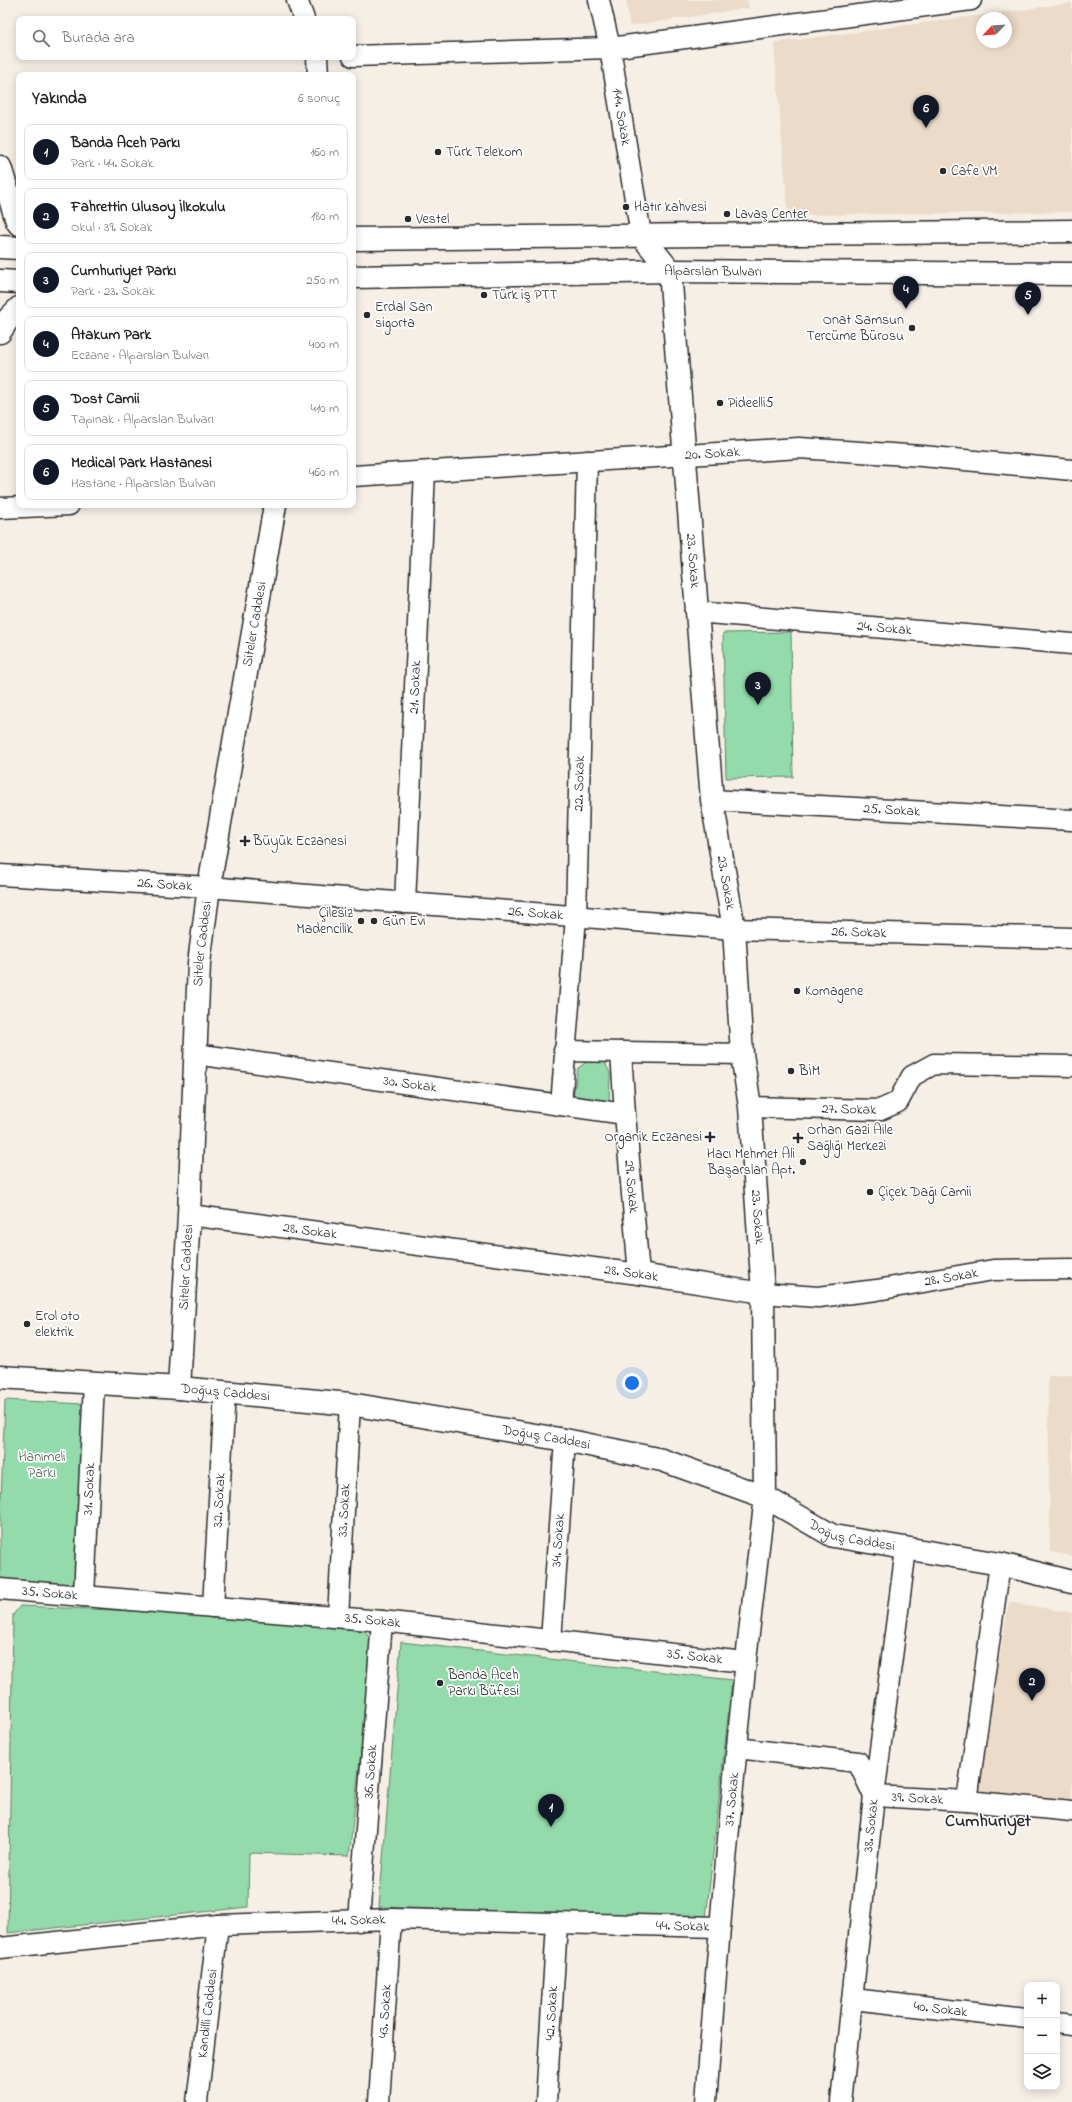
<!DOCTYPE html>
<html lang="tr">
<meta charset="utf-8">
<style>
:root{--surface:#fff;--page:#f6f6f6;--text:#222;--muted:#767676;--line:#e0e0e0;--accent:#111827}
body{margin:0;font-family:"Indie Flower",sans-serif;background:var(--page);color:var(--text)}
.controls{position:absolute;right:12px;bottom:12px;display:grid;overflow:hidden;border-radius:8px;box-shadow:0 2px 10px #0003}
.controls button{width:36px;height:36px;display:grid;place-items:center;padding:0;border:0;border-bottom:1px solid var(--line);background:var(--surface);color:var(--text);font:20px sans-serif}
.compass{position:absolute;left:976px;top:12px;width:36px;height:36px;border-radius:50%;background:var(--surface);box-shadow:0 2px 10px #0003;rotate:245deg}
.you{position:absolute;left:632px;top:1383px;width:14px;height:14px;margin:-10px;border:3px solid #fff;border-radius:50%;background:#1a73e8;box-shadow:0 0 0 6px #1a73e833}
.badge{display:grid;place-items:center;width:26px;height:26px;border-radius:50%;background:var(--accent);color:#fff;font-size:13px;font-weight:700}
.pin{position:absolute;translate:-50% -33px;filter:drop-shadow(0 1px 2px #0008)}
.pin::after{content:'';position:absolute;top:21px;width:14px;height:12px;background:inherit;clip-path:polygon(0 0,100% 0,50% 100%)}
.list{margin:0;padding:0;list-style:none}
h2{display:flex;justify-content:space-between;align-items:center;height:52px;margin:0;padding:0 16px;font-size:17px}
h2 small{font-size:13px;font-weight:400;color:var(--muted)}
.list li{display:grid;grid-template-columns:26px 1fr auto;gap:12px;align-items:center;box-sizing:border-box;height:56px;margin:0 8px 8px;padding:0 8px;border:1px solid var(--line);border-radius:8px}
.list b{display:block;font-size:15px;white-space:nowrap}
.list p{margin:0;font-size:13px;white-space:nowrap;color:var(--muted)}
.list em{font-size:13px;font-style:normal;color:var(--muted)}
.icon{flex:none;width:22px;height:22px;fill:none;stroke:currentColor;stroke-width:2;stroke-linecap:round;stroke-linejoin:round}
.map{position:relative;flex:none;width:1072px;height:2102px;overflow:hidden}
.search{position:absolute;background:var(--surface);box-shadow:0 2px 10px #0003;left:16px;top:16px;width:340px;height:44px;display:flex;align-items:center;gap:10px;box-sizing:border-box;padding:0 14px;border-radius:8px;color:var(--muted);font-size:15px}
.panel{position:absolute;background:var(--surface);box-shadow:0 2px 10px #0003;left:16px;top:72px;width:340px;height:436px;border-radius:8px}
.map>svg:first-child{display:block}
.built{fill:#ebdbc8;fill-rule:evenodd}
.green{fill:#93dbaa;stroke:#5f836a}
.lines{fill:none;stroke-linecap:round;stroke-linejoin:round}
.street-casing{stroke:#2b2b2b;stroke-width:23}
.secondary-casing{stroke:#2b2b2b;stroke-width:25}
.street{stroke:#fff;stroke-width:20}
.secondary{stroke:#fff;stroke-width:22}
.poi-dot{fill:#2b2b2b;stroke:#fff;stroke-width:1.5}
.labels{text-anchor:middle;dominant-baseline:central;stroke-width:3.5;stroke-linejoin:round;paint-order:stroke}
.street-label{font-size:14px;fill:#2b2b2b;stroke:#fff}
.poi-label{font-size:14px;fill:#2b2b2b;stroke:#fff;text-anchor:start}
.park-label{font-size:14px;fill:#4a6051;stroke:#fff}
.district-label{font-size:18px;font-weight:bold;fill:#2b2b2b;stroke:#fff}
</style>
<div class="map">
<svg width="1072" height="2102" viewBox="0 0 1072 2102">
<rect width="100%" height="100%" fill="#f6efe6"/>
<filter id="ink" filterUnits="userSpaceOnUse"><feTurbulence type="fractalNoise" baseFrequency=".025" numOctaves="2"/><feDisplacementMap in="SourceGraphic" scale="8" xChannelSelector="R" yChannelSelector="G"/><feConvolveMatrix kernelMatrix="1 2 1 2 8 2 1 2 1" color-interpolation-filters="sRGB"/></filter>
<g filter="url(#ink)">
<path class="built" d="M626,0H747L749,8L630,26Z
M1072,3V212L788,215L774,43ZM982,18H1006V42H982Z
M1072,1375V1556L1050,1552L1048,1376Z
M1009,1602L1072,1613V1806L977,1790Z"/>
<path class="green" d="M791,632L793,777L726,778L723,633Z
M591,1059L604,1061L610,1073L609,1102L596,1105L573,1096L578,1068Z
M5,1400L84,1404L76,1585L0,1581V1526Z
M20,1606L180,1613L365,1631L373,1645L349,1856L249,1853L248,1907L8,1933L13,1615Z
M401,1642L732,1680L706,1918L379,1907Z"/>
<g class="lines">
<g class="street-casing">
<g id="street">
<path d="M297,0L304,19"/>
<path id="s1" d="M599,0L610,48L641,235"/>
<path d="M353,56L610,48L971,0"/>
<path d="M317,57L318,75"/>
<path id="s2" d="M353,476L799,448L922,456L1072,470"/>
<path d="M0,508L69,505"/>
<path id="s3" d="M696,612L1072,644"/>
<path id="s4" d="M712,800L1072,820"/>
<path id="s5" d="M0,875L209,887L734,929L1072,938"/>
<path id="s6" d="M405,903L425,472"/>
<path d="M564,1051L742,1054"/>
<path id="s7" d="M621,1052L625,1114L639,1274"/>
<path id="s8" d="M195,1054L625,1114"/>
<path id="s9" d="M561,1105L576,917L587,461"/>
<path id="s10" d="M750,1107L880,1110L898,1102L912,1076L934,1064L1072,1066"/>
<path id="s11" d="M189,1215L639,1274L763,1293L818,1297L877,1290L993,1270L1072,1269"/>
<path id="s12" d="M0,1589L382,1621L744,1662"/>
<path id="s13" d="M84,1596L94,1383"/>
<path id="s14" d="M213,1607L225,1393"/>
<path id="s15" d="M338,1617L350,1404"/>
<path id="s16" d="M551,1641L565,1440"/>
<path id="s17" d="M737,1748L858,1762L874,1796L967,1801L1072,1811"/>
<path d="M967,1801L1000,1564"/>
<path id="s18" d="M359,1921L382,1621"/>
<path id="s19" d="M0,1948L218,1925L391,1919L719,1927"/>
<path id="s20" d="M853,1999L1027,2019"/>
<path d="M1057,2023L1072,2025"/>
<path id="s21" d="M197,2102L218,1925"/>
<path id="s22" d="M379,2102L391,1919"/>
<path id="s23" d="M546,2102L557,1924"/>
<path id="s24" d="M706,2102C721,1900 740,1698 765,1497"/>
<path id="s25" d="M841,2102L874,1796L906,1549"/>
</g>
</g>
<g class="secondary-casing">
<g id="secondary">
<path d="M0,167L17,221L19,224"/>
<path id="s26" d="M641,235L670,271L712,800L734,929L742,1054L750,1107L763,1293L765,1497"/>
<path d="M353,239L1072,231"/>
<path d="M0,247L19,248"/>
<path id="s27" d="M353,277L670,271L1072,274"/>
<path d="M0,281L19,282"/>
<path d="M0,332L9,318L19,308"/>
<path id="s28" d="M0,1377L179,1388L350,1404L565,1440L662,1460L765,1497L833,1536L1000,1564L1072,1582"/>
<path id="s29" d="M179,1388L189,1215L199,963L209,887L275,505"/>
</g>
</g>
<use href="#street" class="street"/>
<use href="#secondary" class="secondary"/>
</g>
</g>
<g class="poi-dot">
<circle cx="438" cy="152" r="4"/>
<circle cx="943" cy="171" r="4"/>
<circle cx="626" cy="207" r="4"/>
<circle cx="727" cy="214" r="4"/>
<circle cx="408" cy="219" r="4"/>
<circle cx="484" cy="295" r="4"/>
<circle cx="367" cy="315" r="4"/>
<circle cx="912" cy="328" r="4"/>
<circle cx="720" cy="403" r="4"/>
<path d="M243 835h4v4h4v4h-4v4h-4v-4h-4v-4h4z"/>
<circle cx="361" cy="921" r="4"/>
<circle cx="374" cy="921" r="4"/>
<circle cx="797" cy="991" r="4"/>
<circle cx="791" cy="1071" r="4"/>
<path d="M708 1131h4v4h4v4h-4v4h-4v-4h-4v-4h4z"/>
<path d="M796 1132h4v4h4v4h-4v4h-4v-4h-4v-4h4z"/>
<circle cx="803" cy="1162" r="4"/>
<circle cx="870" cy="1192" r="4"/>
<circle cx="27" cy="1324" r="4"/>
<circle cx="440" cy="1683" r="4"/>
</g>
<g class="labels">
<g class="street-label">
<text stroke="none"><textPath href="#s1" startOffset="119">144. Sokak</textPath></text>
<text stroke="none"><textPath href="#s27" startOffset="360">Alparslan Bulvarı</textPath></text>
<text stroke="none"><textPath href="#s2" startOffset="360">20. Sokak</textPath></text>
<text stroke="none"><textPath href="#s26" startOffset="337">23. Sokak</textPath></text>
<text stroke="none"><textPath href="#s29" startOffset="769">Siteler Caddesi</textPath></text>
<text stroke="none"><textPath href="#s3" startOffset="189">24. Sokak</textPath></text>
<text stroke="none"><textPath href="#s6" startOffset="216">21. Sokak</textPath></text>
<text stroke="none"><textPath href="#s9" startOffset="322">22. Sokak</textPath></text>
<text stroke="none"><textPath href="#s4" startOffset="180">25. Sokak</textPath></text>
<text stroke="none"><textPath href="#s26" startOffset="661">23. Sokak</textPath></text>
<text stroke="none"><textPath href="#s5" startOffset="165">26. Sokak</textPath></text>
<text stroke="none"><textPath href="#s5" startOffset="537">26. Sokak</textPath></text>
<text stroke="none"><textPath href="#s5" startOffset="861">26. Sokak</textPath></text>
<text stroke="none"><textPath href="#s29" startOffset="445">Siteler Caddesi</textPath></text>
<text stroke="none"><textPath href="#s8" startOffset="217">30. Sokak</textPath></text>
<text stroke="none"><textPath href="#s10" startOffset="99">27. Sokak</textPath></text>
<text stroke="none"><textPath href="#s7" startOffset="135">29. Sokak</textPath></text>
<text stroke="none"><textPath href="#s26" startOffset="997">23. Sokak</textPath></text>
<text stroke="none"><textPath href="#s11" startOffset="122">28. Sokak</textPath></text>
<text stroke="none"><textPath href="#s29" startOffset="121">Siteler Caddesi</textPath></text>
<text stroke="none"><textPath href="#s11" startOffset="446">28. Sokak</textPath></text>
<text stroke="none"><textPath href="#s11" startOffset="769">28. Sokak</textPath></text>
<text stroke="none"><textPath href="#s28" startOffset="226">Doğuş Caddesi</textPath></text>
<text stroke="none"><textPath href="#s28" startOffset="550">Doğuş Caddesi</textPath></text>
<text stroke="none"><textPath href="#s13" startOffset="107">31. Sokak</textPath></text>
<text stroke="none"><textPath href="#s14" startOffset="107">32. Sokak</textPath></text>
<text stroke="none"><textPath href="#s15" startOffset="107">33. Sokak</textPath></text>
<text stroke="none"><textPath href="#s28" startOffset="874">Doğuş Caddesi</textPath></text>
<text stroke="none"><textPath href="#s16" startOffset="101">34. Sokak</textPath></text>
<text stroke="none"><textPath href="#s12" startOffset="50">35. Sokak</textPath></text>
<text stroke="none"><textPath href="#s12" startOffset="374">35. Sokak</textPath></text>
<text stroke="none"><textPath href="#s12" startOffset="698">35. Sokak</textPath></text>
<text stroke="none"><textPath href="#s18" startOffset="150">36. Sokak</textPath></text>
<text stroke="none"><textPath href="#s24" startOffset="304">37. Sokak</textPath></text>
<text stroke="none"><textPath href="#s17" startOffset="203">39. Sokak</textPath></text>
<text stroke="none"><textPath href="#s25" startOffset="278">38. Sokak</textPath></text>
<text stroke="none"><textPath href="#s19" startOffset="360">44. Sokak</textPath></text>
<text stroke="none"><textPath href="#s19" startOffset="684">44. Sokak</textPath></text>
<text stroke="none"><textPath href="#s20" startOffset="88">40. Sokak</textPath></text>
<text stroke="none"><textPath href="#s22" startOffset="91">43. Sokak</textPath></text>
<text stroke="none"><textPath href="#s21" startOffset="89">Kandilli Caddesi</textPath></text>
<text stroke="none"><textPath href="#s23" startOffset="89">42. Sokak</textPath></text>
</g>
<g class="poi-label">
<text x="446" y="152">Türk Telekom</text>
<text x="951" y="171">Cafe VM</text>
<text x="634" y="207">Hatır kahvesi</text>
<text x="735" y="214">Lavaş Center</text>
<text x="416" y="219">Vestel</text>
<text x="492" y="295">Türk iş PTT</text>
<text x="375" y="307">Erdal San<tspan x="375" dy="16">sigorta</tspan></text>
<text x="904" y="320" text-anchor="end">Onat Samsun<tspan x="904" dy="16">Tercüme Bürosu</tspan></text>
<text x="728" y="403">Pideelli5</text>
<text x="253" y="841">Büyük Eczanesi</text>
<text x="353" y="913" text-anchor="end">Çilesiz<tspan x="353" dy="16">Madencilik</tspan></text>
<text x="382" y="921">Gün Evi</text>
<text x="805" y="991">Komagene</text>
<text x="799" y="1071">BİM</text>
<text x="807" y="1130">Orhan Gazi Aile<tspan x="807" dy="16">Sağlığı Merkezi</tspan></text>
<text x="702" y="1137" text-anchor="end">Organik Eczanesi</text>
<text x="795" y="1154" text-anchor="end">Hacı Mehmet Ali<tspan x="795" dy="16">Başarslan Apt.</tspan></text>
<text x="878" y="1192">Çiçek Dağı Camii</text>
<text x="35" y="1316">Erol oto<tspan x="35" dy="16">elektrik</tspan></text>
<text x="448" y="1675">Banda Aceh<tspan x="448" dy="16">Parkı Büfesi</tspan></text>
</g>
<g class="park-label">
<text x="42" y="1457">Hanımeli<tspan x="42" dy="16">Parkı</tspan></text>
</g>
<g class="district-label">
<text x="988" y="1822">Cumhuriyet</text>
</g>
</g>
</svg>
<div class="controls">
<button>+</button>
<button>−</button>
<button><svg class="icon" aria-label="layers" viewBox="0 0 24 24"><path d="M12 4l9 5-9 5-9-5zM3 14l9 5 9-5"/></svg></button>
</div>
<svg class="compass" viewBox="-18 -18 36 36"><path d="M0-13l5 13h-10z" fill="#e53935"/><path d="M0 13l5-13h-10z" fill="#767676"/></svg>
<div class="you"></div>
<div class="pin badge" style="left:551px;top:1827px">1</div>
<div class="pin badge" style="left:1032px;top:1701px">2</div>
<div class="pin badge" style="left:758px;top:705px">3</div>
<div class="pin badge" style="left:906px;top:309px">4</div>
<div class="pin badge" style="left:1028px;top:315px">5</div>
<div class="pin badge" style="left:926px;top:128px">6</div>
<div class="search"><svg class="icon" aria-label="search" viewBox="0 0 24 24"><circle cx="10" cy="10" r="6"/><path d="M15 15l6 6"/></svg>Burada ara</div>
<section class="panel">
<h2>Yakında<small>6 sonuç</small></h2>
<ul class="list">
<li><span class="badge">1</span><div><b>Banda Aceh Parkı</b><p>Park · 44. Sokak</p></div><em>160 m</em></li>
<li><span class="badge">2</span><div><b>Fahrettin Ulusoy İlkokulu</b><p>Okul · 39. Sokak</p></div><em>180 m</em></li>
<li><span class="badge">3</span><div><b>Cumhuriyet Parkı</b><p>Park · 23. Sokak</p></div><em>250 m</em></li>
<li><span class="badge">4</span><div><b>Atakum Park</b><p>Eczane · Alparslan Bulvarı</p></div><em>400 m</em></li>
<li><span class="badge">5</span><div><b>Dost Camii</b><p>Tapınak · Alparslan Bulvarı</p></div><em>410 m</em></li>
<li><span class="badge">6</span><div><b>Medical Park Hastanesi</b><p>Hastane · Alparslan Bulvarı</p></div><em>460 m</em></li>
</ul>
</section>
</div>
